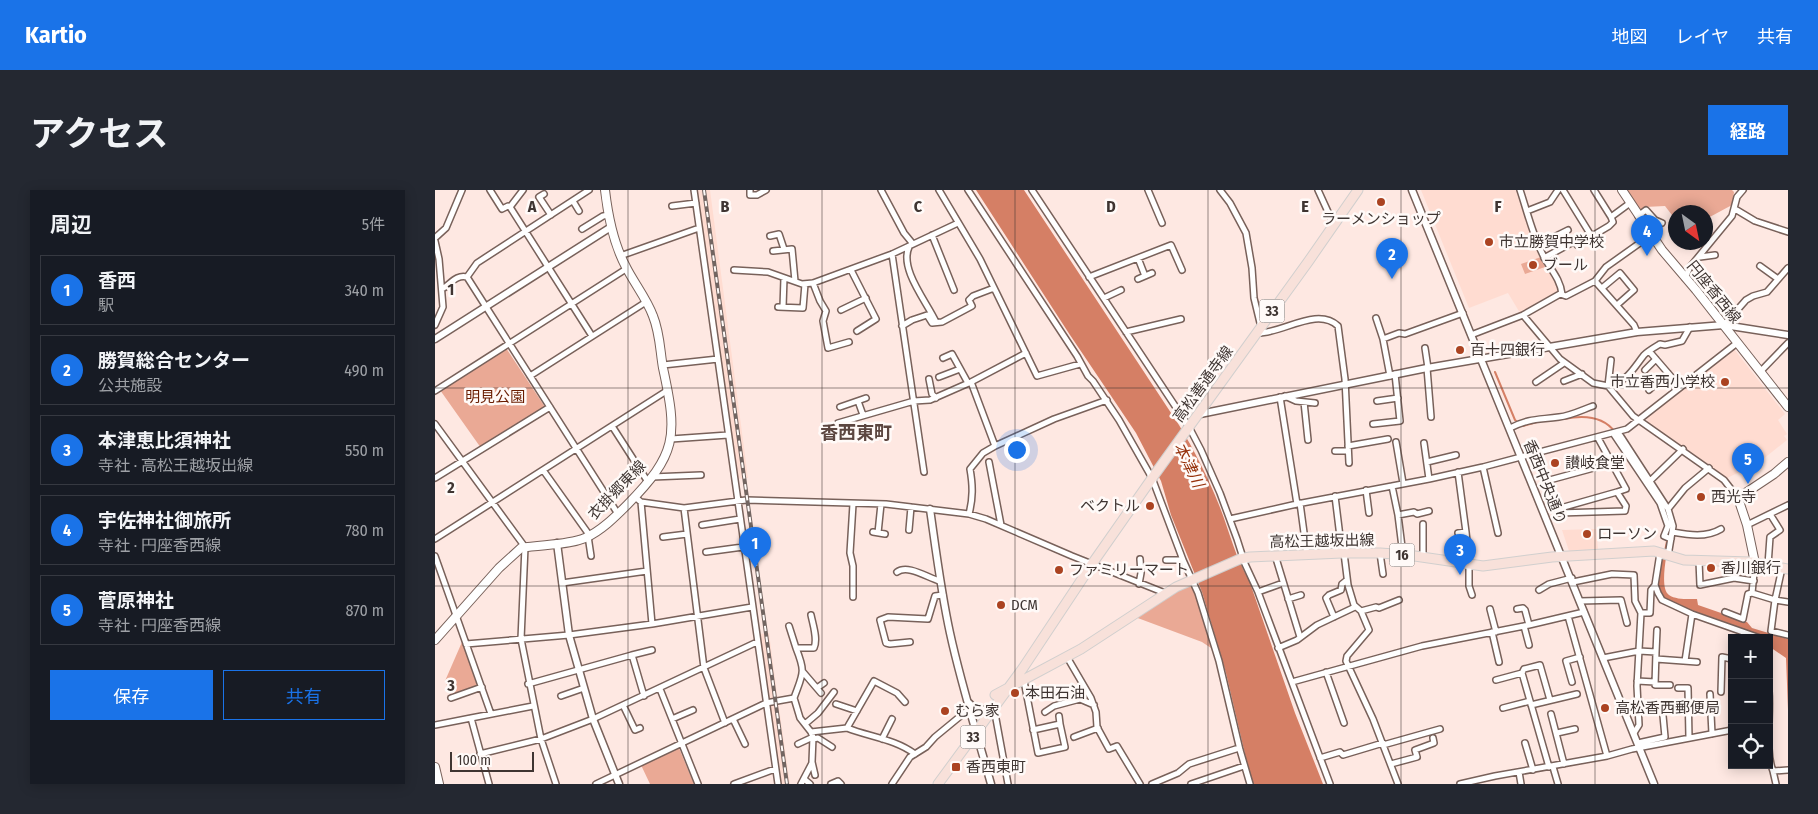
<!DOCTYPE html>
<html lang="ja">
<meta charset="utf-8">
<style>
:root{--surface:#171b24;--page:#242831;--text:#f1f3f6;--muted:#9ea1a6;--line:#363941;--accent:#1a73e8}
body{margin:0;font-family:"Fira Sans Condensed","Noto Sans JP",sans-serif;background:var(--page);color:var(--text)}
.controls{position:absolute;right:15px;bottom:15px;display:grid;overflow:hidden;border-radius:0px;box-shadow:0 2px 12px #0003}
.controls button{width:45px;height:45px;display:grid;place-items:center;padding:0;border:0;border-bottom:1px solid var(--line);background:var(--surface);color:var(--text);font:25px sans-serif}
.compass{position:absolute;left:1233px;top:15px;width:45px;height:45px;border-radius:50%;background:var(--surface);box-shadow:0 2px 12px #0003;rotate:147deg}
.scale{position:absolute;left:15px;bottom:12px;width:84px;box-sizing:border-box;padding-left:5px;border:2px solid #3f3532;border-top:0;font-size:14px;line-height:18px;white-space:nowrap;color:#3f3532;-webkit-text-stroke:4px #fffaf8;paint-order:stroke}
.you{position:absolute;left:581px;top:259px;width:18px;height:18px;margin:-12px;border:4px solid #fff;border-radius:50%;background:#1a73e8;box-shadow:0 0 0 8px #1a73e833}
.badge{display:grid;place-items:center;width:32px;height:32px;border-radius:50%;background:var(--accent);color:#fff;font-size:16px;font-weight:700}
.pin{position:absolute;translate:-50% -41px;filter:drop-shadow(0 1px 2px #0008)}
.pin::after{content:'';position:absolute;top:26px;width:18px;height:15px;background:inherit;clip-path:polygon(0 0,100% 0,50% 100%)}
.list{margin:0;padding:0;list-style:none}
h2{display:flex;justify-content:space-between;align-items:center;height:65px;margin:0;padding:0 20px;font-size:21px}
h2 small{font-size:16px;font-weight:400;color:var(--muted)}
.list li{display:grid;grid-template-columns:32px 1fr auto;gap:15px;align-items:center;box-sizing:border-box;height:70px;margin:0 10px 10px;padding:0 10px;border:1px solid var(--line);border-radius:0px}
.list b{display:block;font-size:19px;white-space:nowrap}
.list p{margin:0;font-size:16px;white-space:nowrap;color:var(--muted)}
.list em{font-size:16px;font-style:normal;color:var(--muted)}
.actions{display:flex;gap:10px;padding:15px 20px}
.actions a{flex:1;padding:11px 0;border:1px solid var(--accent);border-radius:0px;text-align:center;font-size:18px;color:var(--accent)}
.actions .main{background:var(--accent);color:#fff}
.icon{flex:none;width:28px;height:28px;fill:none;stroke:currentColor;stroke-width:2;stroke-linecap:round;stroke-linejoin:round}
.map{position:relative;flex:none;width:1353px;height:594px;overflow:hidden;border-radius:0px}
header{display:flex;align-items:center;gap:30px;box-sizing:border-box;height:70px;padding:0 25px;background:var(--accent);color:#fff}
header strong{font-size:24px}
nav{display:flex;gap:28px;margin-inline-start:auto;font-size:18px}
.intro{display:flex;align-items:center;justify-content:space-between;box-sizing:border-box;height:120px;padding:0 30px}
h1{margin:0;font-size:35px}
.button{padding:12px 22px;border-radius:0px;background:var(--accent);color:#fff;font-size:18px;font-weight:700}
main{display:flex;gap:30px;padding:0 30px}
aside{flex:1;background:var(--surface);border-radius:0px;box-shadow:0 2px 12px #0003}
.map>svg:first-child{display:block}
.built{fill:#ffdcd1}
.green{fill:#eaa995}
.water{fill:#d57f65}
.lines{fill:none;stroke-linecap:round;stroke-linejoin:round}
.stream{stroke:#d57f65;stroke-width:2}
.minor-casing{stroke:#78615a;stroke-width:8}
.tertiary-casing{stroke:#78615a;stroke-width:9}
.secondary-casing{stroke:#78615a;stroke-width:10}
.primary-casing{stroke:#d1cfce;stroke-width:11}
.minor{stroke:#fff;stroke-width:5}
.tertiary{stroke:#fff;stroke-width:6}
.secondary{stroke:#fff;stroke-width:8}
.primary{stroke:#f8e1da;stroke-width:9}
.rail-casing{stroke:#726561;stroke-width:4}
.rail{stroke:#fffaf8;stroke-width:2;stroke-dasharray:5.5;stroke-linecap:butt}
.grid{fill:none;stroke:#3f3532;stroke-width:1;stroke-opacity:0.55}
.poi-dot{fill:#ab4321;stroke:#fffaf8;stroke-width:2}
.labels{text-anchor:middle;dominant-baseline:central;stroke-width:5;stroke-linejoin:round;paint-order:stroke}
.shield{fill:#fffaf8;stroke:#79706d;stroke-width:1}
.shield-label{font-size:14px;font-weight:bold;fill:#3f3532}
.poi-label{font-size:15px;fill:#3f3532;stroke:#fffaf8;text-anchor:start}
.street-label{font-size:15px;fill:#3f3532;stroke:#fffaf8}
.park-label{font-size:15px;fill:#6a1d01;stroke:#fffaf8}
.water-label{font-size:16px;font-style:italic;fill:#96310b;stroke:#fffaf8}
.quarter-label{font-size:18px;font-weight:bold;fill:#5c4640;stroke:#fffaf8}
.grid-label{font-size:16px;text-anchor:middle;font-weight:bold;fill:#3f3532;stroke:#fffaf8;stroke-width:5;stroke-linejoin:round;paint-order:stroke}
</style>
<header>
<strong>Kartio</strong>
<nav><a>地図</a><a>レイヤ</a><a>共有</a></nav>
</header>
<div class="intro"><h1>アクセス</h1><a class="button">経路</a></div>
<main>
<aside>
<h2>周辺<small>5件</small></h2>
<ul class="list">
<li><span class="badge">1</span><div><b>香西</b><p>駅</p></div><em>340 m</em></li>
<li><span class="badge">2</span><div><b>勝賀総合センター</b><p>公共施設</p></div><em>490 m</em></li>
<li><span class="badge">3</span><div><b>本津恵比須神社</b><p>寺社 · 高松王越坂出線</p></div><em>550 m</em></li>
<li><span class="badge">4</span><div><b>宇佐神社御旅所</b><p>寺社 · 円座香西線</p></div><em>780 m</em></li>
<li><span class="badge">5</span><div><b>菅原神社</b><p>寺社 · 円座香西線</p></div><em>870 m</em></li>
</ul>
<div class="actions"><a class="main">保存</a><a>共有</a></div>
</aside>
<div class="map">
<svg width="1353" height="594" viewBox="0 0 1353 594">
<rect width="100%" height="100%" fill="#fee8e2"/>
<path class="built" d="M262,0H275L313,288L302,289Z
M986,0H1083L1125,101L1085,123L1073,103L1034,118Z
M1299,159L1350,224L1343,230L1352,244L1349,246L1352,250L1322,274L1292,288L1214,233L1210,227Z
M1161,339L1163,360L1136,362L1134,361L1127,340Z
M334,443L343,511L355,594H344L323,444Z"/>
<path class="green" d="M1192,0H1297L1299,2L1297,15L1271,29L1270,22H1240V29L1230,16L1210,17L1203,21Z
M1106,67L1110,77L1090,84L1086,74Z
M71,158L110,217L46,258L5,200Z
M757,393L764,412L776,458L767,452L700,427L734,404Z
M27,452L43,498L17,507L10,491Z
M244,558L259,594H215L206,575Z"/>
<path class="water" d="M541,0H589L744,235C759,260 773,287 784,315C794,340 800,367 814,390L860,523L888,594H817L791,483L767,402L736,325L726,291L701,243L635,145Z
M1231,351H1234C1232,362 1224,399 1234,405C1241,410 1254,409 1262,409L1263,415L1312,432L1317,438L1353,449V520L1351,468L1335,457L1334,448L1239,414L1226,405L1222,396Z"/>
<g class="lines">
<path class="stream" d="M1060,182L1080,230L1088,236L1102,232
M1129,229C1148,225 1168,226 1180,242
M1229,317L1234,331"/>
<g class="minor-casing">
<path id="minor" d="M55,0L67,19L73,16L75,17L157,146
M154,0L42,73L32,87L183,324
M259,0L343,594
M315,0V5H322L331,0
M446,0L469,43L478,54
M504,0L545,69L602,186L645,174
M533,0L642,166L653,186L658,191L684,230L717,288L748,370L763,403L784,471L805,560L815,594
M597,0L754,237L766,260L785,303L802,349L810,374L823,402L895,594
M713,0L727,33
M785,0L795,13L811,43L817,78L819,108L826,137
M883,0L899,35
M1085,0C1092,21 1097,43 1107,63C1113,77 1125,87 1127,104
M1128,0L1157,47
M1159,0L1176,27
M109,4L104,7L116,25
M138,11L144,21
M237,16L261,13
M75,17L88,0
M1300,19L1320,31L1353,42
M1092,21L1115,12L1123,0
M1203,26L1211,20L1220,30L1227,33
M147,39L168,26L174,25
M497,45L519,100
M335,46L344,44L349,59
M0,48L11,38L27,0
M0,51L4,69L8,117L0,135
M1103,55L1133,40
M1142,55L1174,36L1178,32L1176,27L1195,13
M474,57C464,79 492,112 501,132
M338,61L357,59L360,91
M457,64L489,282
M185,66L264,38
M1265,67L1280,65
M703,68L710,86
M1109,68L1140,51
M1325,76L1343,89
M299,80L333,82L367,94L378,93L457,64L523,33
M416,80L441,129L422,141
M654,87L736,55L747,80
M1250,88L1255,77L1297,26L1302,7L1308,0
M703,89L717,83
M1160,91L1199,135L1202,142
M378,93L385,111L391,121L388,131L393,158L414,152
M1167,98L1185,83L1199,100L1182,115
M7,99C15,95 21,84 32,87
M669,108L686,100
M343,117L368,118L370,94
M348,117L349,88
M406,120L431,108
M1088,125L1125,169L1158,193L1173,196L1198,226L1289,290L1303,308
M941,128L948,149L964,143L970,144L1028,123
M1289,135L1311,110L1318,106L1332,102L1353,78
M467,136L477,130L492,125L497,133L507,132L537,116L534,110L538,106L559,98
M691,142L746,129
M822,143C847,144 882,116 903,136L910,189L914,273
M1036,145L1088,125L1125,104L1131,106L1160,91L1171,77L1216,45
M948,149L955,186
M990,158L993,178
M1214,161L1245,197
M508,168L517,164L533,193
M1176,170L1173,196C1192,192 1198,179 1209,165C1213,161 1220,157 1225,154L1230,155L1247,151L1255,137
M228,175L283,169
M992,178L996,227
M1210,180L1221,169
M1325,182L1353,153
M95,186L211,112
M504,187L525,179
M494,189L497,204L501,208
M1129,191L1147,184
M1101,192L1129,173
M1214,200L1233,183
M0,201L191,79
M850,206L861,211L880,213
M845,207L862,314
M423,211L428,225
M942,211L963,208
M869,212L873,250
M405,217L431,208
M403,233L479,211L495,210L536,192L591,163
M0,234L90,357L86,449L106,549L121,594
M938,234L965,231L960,184
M177,236L213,292
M1075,238C1095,228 1103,230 1124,227C1135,226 1147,220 1158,216
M1183,242L1233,319L1238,336L1233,366
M1178,243L1225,313L1233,336L1229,346L1236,349
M236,249L293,245
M961,252L968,293
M989,253L994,289
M560,256L619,229L672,210
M913,256L953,249
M900,261H913
M1102,264L1124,323L1190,321L1191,316L1182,302L1191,299L1163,248
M554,272L566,335
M992,272L1021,265
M1048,277L1063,343
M108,280L155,346
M217,287L266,285
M0,288L115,217
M1111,291L1177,273
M1214,292L1248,259
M957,296L963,325L979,322L982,324L994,321
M931,300L934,323
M900,306L907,363
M200,307L206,312L249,318L311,310L451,314L534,324L551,329L637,366L730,403
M206,312L217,434
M865,313L872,365
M249,318L269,478L290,533
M1122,319L1182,302
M1233,319L1250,298L1274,278
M534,324C538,308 538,296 535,279L548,263L560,256L536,192
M963,325L968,365
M795,329L862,314L994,289L1048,277L1192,239L1302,153
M988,334V368
M267,335L305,329
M1312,335L1353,315
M474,340L476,317
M438,342L450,344
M1031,342L1034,371V396L1037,405
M1237,342C1254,345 1271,348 1286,339
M443,343L446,314
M1023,343L1031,342L1023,282
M153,346L156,366
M228,347L252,344
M0,349L233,200
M271,362L308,357
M909,363L913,395L919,415L926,421L934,440L912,466L911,471L938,529L963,594
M945,363L948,384
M1225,363L1220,395L1223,403L1227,410L1257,424L1325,448
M840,365L865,447
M0,366L56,524
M731,370H748
M1264,371L1265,395L1299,388L1319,391
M1320,373L1317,403L1340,410L1336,441L1353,445
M1333,375L1335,347L1345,340L1335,324
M1347,378L1340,410L1353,412
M462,382C473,374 493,388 505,391
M1138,392L1177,384L1199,385L1200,411L1206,423H1215L1216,400L1220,395
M127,393L212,381
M704,394L706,383L705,369
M1104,400L1114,394L1137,388
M823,402L848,393
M418,407V376L415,363L418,314
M853,409L866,405
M1145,411L1186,410L1192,433
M1055,419L1061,442
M1082,419L1088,418L1090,420L1094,435
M926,421L941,417L944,418L964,410
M1290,422L1308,429L1313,404L1317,403
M1133,426L1172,566
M899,427L891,408L894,405L906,400L907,394L912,390
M354,436L361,458
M1089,436L1094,455
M1057,442L1064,472
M475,452L455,454L451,453L445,430L453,427L493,429L500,406L508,405
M31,454L134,445L217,434L317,417
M843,458L862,450L882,435L920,417
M1221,462L1220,495H1235
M197,465L217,460
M632,467L656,508L661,522L662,537L674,559L682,556L705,594
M1168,468L1204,461L1221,462L1222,440
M1221,469L1262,472
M1250,471L1257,424
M368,482L386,503
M891,482L909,533
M1087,483L1114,577
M1061,490L1087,483L1089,479L1105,475L1115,510
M589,491L603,563L630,557L625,534L598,540
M1202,491L1220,492
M857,492L987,456L1094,435L1149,422
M1137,492L1131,471L1145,467
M93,494L197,465L209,506
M382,498L389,493
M1243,498H1253L1254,548
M225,499L263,594
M1334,501C1336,524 1330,561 1338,581
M1286,502L1287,467L1297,469
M1275,504L1277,544
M126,506L149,498
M16,508L47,497
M359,508C368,483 371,483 361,458H379C383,449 378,435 376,425
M401,514L422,521
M188,515L200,540L205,538
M1096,515L1142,504
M559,518L573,594
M1068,518L1095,511
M610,522L619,516L645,509L659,515
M1116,524L1129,574
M624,526L625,534
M237,529L258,520
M298,529L310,554
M370,534L383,523L399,502
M0,535L36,528
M412,538C435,547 460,549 480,564
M376,542L412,538L439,491L462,503L470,512
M1122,543L1140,539
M1199,543L1204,535L1202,496L1206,423
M639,547L663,538
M378,549L383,548L397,557
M447,549L457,529
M1090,553L1098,580
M1203,553L1230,547L1227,515
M363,554L378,547
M948,555L1005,539
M45,564L106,549L158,529L322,452
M885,568L905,562L908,565L948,553
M956,574L982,567L980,560L999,553L998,548
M1118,577L1123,594
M1084,582L1086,594
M369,589L375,594
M54,594L36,528L98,516
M161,594L331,513L359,508L365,528L376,542L378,547L377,572L380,585
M299,594L340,579
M366,594L377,573
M396,594L403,591L406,594
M457,594L475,567L491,557L500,547L534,519
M717,594L743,583L754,574L804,558
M756,594L809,576
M1025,594L1060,586L1172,566L1197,559L1297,540
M1341,594L1338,581L1353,580"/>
</g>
<g class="tertiary-casing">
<path id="tertiary" d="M977,0L1219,594
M0,149L176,37
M765,224L992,178L1202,142L1289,135L1353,145
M495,319C501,361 506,402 515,443C526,494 542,544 556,594
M122,353L134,445L158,529L184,594
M533,512C538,517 543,522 551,519"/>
</g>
<g class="secondary-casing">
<path id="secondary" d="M1187,0L1227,60L1261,100L1353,217
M1320,373L1312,335L1303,308L1339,284L1353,272
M0,450L64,378L86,358C107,354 130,356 150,348C166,341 180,327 192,315C242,264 243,247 228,178C225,161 225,143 218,126C212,109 199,93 191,77C178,53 173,26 170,0
M0,577L4,594"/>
</g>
<g class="primary-casing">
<path id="primary" d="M560,505L646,459L741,397L805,369L815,367L907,363H945L973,365L1048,376L1117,367L1219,361L1249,370L1316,372L1353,379
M503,594L588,478L657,374L720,284L873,72L923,0"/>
</g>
<use href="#minor" class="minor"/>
<use href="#tertiary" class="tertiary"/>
<use href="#secondary" class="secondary"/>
<use href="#primary" class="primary"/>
<g class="rail-casing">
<path id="rail" d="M269,0L352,594"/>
</g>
<use href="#rail" class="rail"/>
</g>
<path class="grid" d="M193,0V594M387,0V594M580,0V594M773,0V594M966,0V594M1160,0V594M0,198H1353M0,396H1353"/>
<g class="poi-dot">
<circle cx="946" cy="12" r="5"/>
<circle cx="1054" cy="52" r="5"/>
<circle cx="1098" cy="75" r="5"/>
<circle cx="1025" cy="160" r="5"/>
<circle cx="1290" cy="192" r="5"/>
<circle cx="1120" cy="273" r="5"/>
<circle cx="1266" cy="307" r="5"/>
<circle cx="715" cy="316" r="5"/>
<circle cx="1152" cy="344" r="5"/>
<circle cx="1276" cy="378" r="5"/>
<circle cx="624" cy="380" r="5"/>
<circle cx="566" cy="415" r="5"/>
<circle cx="580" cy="503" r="5"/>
<circle cx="1170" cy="518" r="5"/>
<circle cx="510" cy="521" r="5"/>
<rect x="516" y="572" width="10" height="10" rx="2.5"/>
</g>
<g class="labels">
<g class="shield">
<rect x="824.5" y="109.5" width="25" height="23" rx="4"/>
<rect x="954.5" y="353.5" width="25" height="23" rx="4"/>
<rect x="525.5" y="535.5" width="25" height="23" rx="4"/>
</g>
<g class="shield-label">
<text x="837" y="121">33</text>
<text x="967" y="365">16</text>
<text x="538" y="547">33</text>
</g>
<g class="poi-label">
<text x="946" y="29" text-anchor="middle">ラーメンショップ</text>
<text x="1064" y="52">市立勝賀中学校</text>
<text x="1108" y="75">ブール</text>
<text x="1035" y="160">百十四銀行</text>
<text x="1280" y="192" text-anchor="end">市立香西小学校</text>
<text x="1130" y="273">讃岐食堂</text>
<text x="1276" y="307">西光寺</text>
<text x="705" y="316" text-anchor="end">ベクトル</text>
<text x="1162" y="344">ローソン</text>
<text x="1286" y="378">香川銀行</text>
<text x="634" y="380">ファミリーマート</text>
<text x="576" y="415">DCM</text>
<text x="590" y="503">本田石油</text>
<text x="1180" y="518">高松香西郵便局</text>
<text x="520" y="521">むら家</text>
<text x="531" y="577">香西東町</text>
</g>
<g class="street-label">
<text transform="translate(1279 102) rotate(51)">円座香西線</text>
<text transform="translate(768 194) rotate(-54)">高松善通寺線</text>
<text transform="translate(1110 292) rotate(68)">香西中央通り</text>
<text transform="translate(182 300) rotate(-46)">衣掛郷東線</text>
<text transform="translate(887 351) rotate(-1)">高松王越坂出線</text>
</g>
<g class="park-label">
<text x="60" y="207">明見公園</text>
</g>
<g class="water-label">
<text transform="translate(754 275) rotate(64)">本津川</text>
</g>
<g class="quarter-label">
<text x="421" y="243">香西東町</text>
</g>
</g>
<g class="grid-label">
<text x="97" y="22">A</text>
<text x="290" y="22">B</text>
<text x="483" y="22">C</text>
<text x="676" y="22">D</text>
<text x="870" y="22">E</text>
<text x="1063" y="22">F</text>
<text x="16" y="105">1</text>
<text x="16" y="303">2</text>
<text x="16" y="501">3</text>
</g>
</svg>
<div class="controls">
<button>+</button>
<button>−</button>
<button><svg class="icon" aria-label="locate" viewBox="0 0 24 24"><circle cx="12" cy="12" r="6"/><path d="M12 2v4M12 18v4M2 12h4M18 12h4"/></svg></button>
</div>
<svg class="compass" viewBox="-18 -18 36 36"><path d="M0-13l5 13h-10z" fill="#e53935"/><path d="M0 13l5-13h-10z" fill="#9ea1a6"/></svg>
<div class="scale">100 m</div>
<div class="you"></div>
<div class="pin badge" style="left:320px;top:378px">1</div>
<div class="pin badge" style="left:957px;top:89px">2</div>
<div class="pin badge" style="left:1025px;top:385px">3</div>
<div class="pin badge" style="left:1212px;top:66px">4</div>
<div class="pin badge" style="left:1313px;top:294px">5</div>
</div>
</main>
